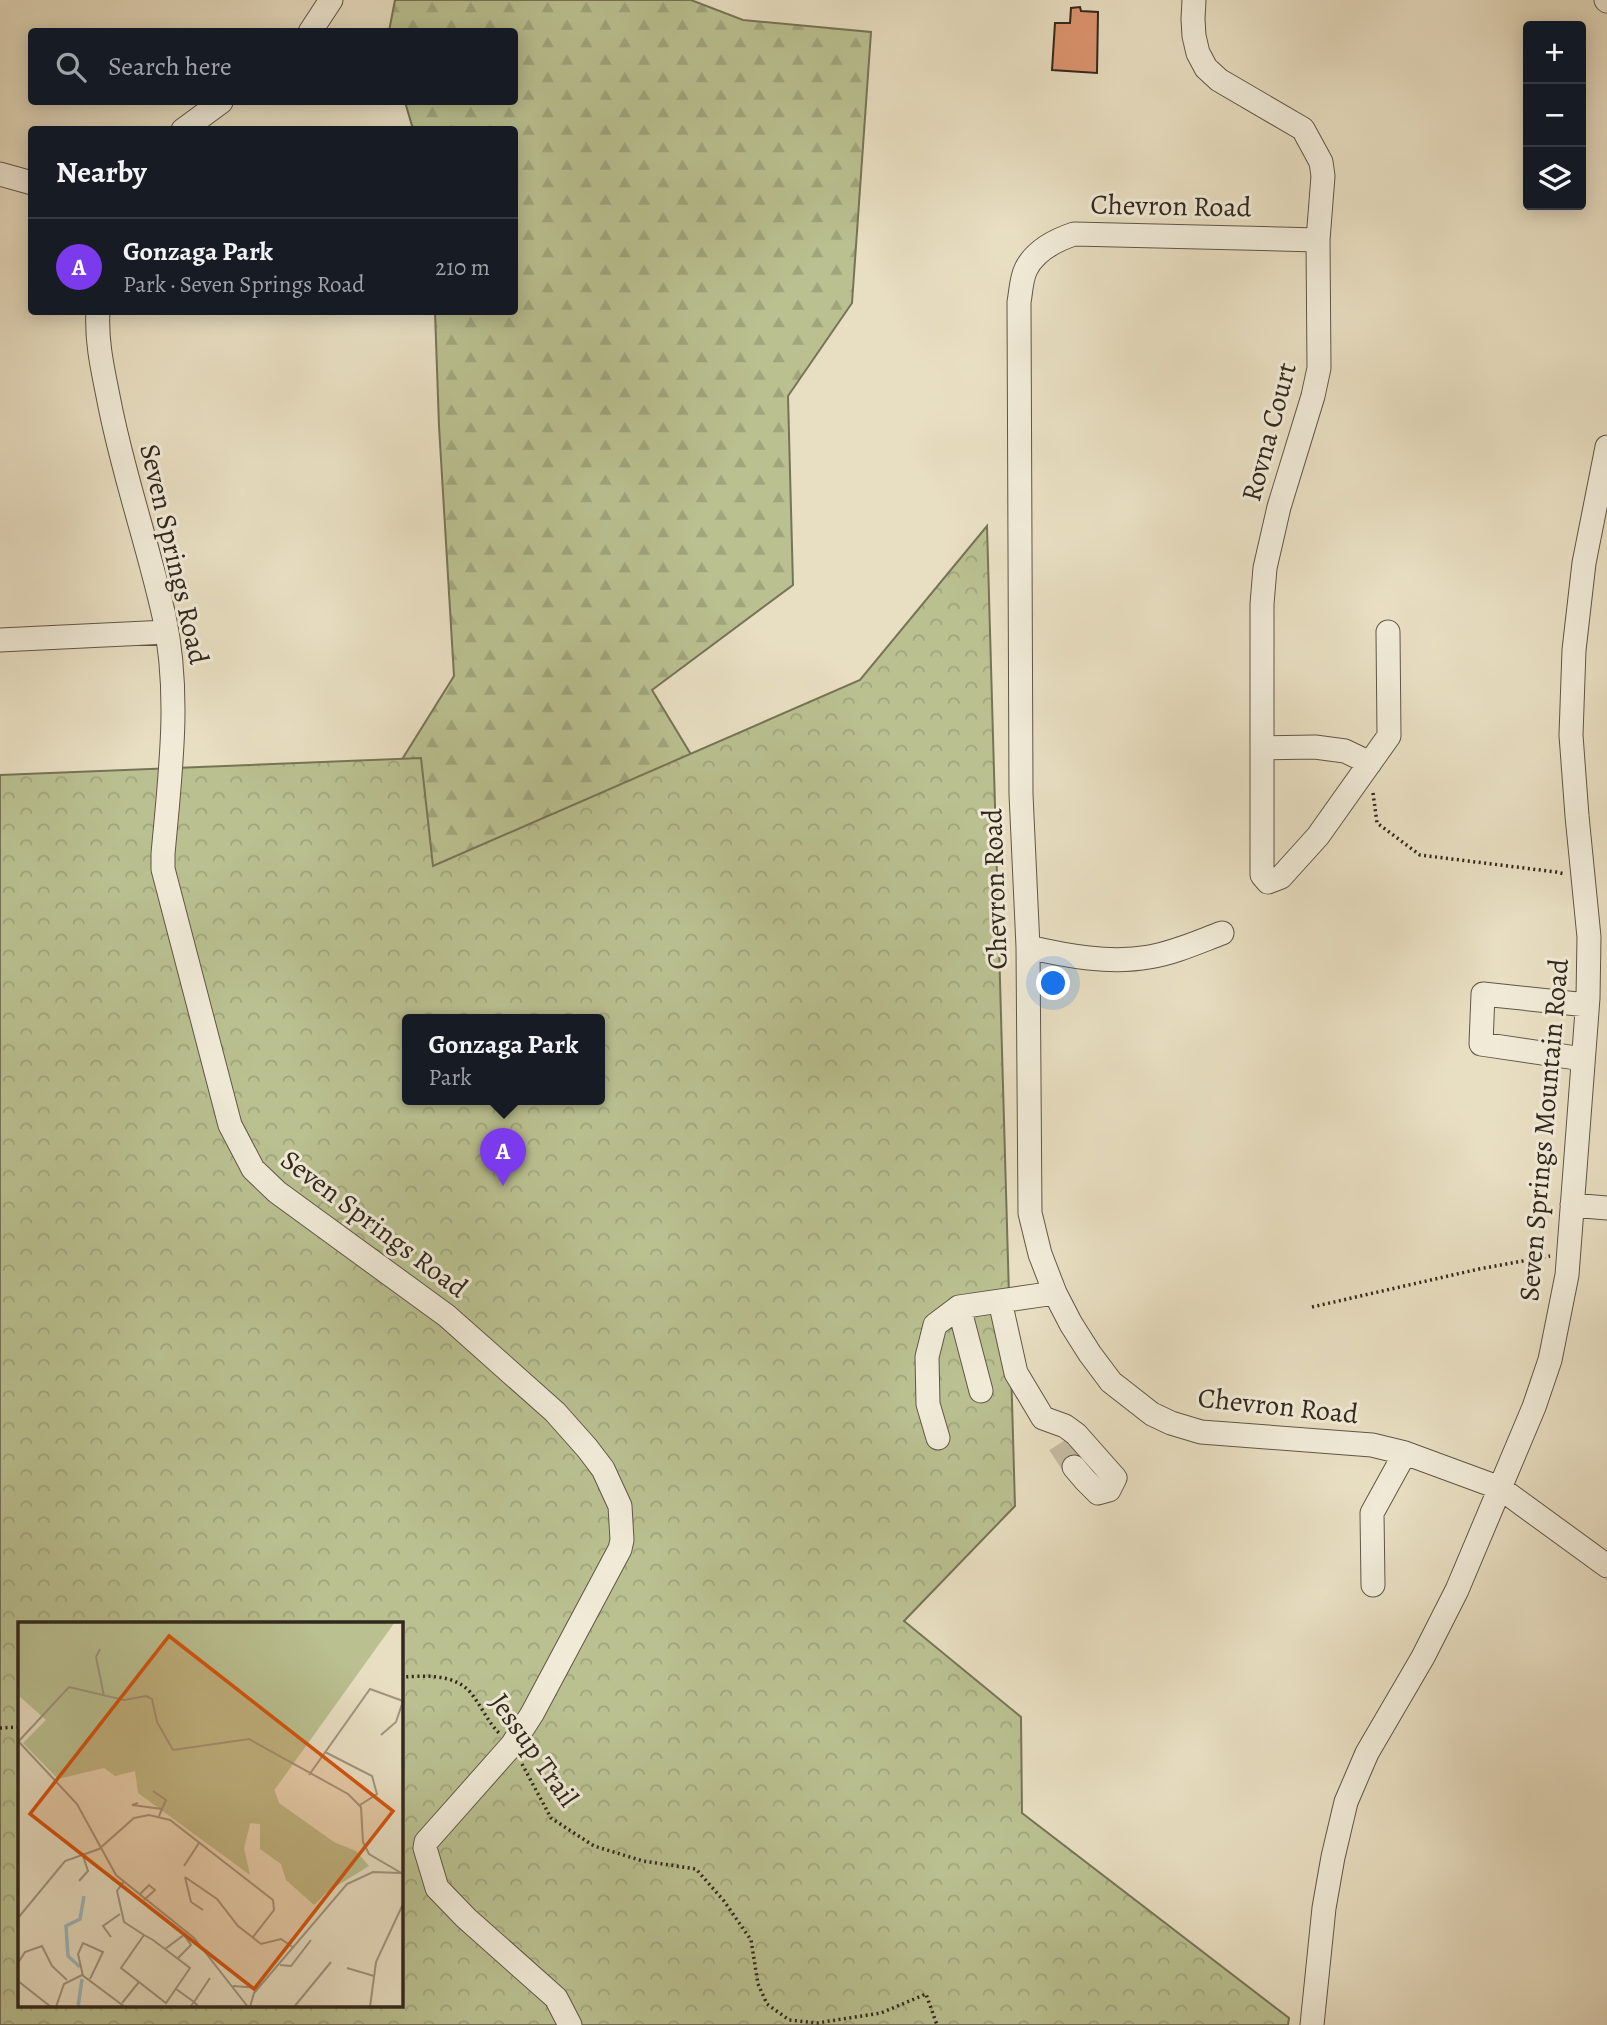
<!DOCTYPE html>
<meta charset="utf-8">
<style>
:root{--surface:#171b24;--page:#242831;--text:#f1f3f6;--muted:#9ea1a6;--line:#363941;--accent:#7c3aed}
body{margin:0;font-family:Alegreya,serif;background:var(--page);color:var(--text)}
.controls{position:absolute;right:21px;top:21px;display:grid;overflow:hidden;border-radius:7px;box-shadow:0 4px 18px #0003}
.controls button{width:63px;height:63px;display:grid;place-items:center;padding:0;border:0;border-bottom:2px solid var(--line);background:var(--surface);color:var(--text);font:35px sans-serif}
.you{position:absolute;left:1054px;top:984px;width:24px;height:24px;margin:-18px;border:5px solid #fff;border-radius:50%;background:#1a73e8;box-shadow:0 0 0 10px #1a73e833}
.badge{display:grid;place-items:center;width:46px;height:46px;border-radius:50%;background:var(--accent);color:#fff;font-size:23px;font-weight:700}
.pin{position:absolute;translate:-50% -58px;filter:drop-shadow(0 2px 4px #0008)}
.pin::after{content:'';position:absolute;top:37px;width:24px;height:21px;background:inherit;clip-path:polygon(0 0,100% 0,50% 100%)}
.popup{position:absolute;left:402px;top:1014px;width:203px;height:91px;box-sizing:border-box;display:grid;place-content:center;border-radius:7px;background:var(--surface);filter:drop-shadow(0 2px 5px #0005);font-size:23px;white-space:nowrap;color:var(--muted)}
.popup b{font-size:26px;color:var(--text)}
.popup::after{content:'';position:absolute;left:50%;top:100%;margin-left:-14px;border:14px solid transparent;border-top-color:var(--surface)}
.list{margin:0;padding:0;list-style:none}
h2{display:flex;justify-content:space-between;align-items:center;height:91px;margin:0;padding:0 28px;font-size:30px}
h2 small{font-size:23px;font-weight:400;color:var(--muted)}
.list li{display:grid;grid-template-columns:46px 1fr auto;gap:21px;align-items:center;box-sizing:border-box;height:98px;padding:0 28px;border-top:2px solid var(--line)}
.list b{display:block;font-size:26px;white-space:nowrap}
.list p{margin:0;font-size:23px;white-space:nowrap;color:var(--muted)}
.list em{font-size:23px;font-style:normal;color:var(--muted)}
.icon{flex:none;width:38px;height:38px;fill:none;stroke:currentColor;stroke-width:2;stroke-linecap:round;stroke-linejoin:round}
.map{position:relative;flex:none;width:1607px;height:2025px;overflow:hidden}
.search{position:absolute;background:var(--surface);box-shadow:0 4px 18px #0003;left:28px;top:28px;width:490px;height:77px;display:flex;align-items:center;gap:18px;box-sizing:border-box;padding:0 24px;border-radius:7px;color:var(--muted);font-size:26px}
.panel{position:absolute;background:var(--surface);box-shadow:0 4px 18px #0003;left:28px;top:126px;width:490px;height:189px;border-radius:7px}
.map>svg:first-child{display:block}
.forest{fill:url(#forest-firs);stroke:#767457;stroke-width:2;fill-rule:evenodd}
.park{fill:url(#park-crowns);stroke:#767457;stroke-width:2;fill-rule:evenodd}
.building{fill:#dc9570;stroke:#32281e;stroke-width:2}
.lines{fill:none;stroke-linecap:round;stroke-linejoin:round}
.minor-tunnel{stroke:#c4baa0;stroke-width:23;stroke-dasharray:23 11;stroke-linecap:butt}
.minor-casing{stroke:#605647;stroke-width:25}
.path{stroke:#32281e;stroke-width:3.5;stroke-dasharray:2 3.5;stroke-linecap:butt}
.minor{stroke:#f0ead7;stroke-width:23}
.labels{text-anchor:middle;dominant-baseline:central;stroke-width:6;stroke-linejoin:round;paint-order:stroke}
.street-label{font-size:28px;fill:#32281e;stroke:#f0ead7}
.inset-river{fill:none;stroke:#9db9be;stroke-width:3.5}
.inset-road{fill:none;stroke:#9f9580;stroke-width:2}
.view{fill:#d6540e;fill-opacity:0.15;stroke:#d6540e;stroke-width:3.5}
.inset-edge{fill:none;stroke:#32281e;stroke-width:3.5}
</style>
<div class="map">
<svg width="1607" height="2025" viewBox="0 0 1607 2025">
<defs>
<pattern id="forest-firs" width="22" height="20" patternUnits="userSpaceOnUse" patternTransform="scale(1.75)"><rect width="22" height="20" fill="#bac090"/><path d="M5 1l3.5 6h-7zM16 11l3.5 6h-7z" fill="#a0a57c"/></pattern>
<pattern id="park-crowns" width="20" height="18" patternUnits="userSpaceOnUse" patternTransform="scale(1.75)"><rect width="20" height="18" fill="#bac090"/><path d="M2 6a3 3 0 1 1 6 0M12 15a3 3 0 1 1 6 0" fill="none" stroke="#a0a57c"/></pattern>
</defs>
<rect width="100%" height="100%" fill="#e8dec1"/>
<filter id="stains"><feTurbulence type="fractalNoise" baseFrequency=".00286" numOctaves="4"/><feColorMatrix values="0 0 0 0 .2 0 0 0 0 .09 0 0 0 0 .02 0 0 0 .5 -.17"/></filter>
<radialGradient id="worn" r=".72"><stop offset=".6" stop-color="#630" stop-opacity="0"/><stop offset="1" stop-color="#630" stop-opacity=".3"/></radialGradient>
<path class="forest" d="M395,0H691L743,20L871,32L852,303L788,396L793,585L652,690L698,766L840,717L401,1624H19V2006L0,2025V843L363,822L454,676L439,426L435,312H514V130L413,129L405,102H514V32L389,31ZM407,1020H599V1100H407Z"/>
<path class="park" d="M987,526L1015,1506L904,1621L1021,1717L1022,1813L1289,2018L1288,2025H0V775L421,758L433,866L860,680ZM407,1020H599V1100H407ZM19,1624H401V2006H19Z"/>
<path class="building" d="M1080,7L1081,11L1098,12L1097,73L1052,70L1055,23H1070L1071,8Z"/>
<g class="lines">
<path class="minor-tunnel" d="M1059,1444L1074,1467"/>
<g class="minor-casing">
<path id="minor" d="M1194,0L1193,19L1194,36L1198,53L1206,68L1219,80L1303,129L1321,162L1323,176L1318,240L1319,368L1313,396L1279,507L1265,568L1262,604V875L1268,882L1281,877L1318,836L1389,736L1388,632
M1606,0L1607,1
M310,32L331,0
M183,130L221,102
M0,174L32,183
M1318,240L1074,234C1056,240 1035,251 1026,269C1021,279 1021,292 1019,302L1021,794L1028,947L1030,1213L1040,1254L1055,1293L1071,1324L1090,1354L1111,1382L1152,1414L1171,1423L1201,1432L1372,1445L1405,1453L1500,1488L1607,1566
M98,312C96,341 103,371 109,401C123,474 148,544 164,616C181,695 170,775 163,854V869L230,1125L253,1169L277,1192L447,1316L555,1412L587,1448L603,1469L620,1506L622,1540L620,1549L532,1714L512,1745L426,1842L425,1848L437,1888L466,1918L556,1998L570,2025
M0,640L167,632
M1262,748L1315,747L1345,751L1370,763
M1028,947C1067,956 1110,964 1149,957C1174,953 1198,942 1222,933
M1583,1059L1481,1044L1483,994L1587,1005
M1572,1205L1607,1208
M1000,1301L1016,1373L1043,1418L1065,1426L1076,1434L1115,1478L1109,1490L1098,1493L1085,1480L1074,1467
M959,1307L981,1391
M938,1438L928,1404L927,1357L935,1325L959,1307L1055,1293
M1373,1585L1372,1513L1405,1453
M1312,2025L1324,1908L1333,1857L1346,1802L1367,1753L1423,1657L1457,1590L1534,1407L1550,1360L1567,1275L1588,998L1589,937L1577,816L1571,735L1574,650L1584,563L1607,447"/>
</g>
<path class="path" d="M1373,793L1377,823L1420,855L1556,872L1565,874
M1312,1307L1479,1269L1550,1256
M401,1677C423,1676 453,1673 470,1692C481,1705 487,1721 499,1733
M0,1728L19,1727
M522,1764L551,1818L594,1846L643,1861L696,1869L724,1901L751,1940L758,1984L767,2004L789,2020L817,2023L881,2013L926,1994L937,2025"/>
<use href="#minor" class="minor"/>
</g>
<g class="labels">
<g class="street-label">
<text transform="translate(1171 206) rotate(1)">Chevron Road</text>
<text transform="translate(1269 432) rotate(-75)">Rovna Court</text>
<text transform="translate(174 554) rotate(77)">Seven Springs Road</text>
<text transform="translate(995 889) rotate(-92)">Chevron Road</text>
<text transform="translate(1544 1130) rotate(-85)">Seven Springs Mountain Road</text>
<text transform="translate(374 1224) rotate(37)">Seven Springs Road</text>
<text transform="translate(1278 1406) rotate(6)">Chevron Road</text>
<text transform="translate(534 1750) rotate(55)">Jessup Trail</text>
</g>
</g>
<g transform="translate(18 1622)">
<rect width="385" height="385" fill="#e8dec1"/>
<path d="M132,63L253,158L261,181L316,220L338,229L351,244L309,270L296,283L268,258L263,242L242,227V202L230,201Z" fill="#bac090"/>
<path d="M0,0H377L255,170L242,163L226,226L232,253L120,171L117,149L97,154L86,146L40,157L5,121L28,98L0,73Z" fill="#bac090"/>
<path class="inset-river" d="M62,345L50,334L48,304L62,297L66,274M60,385L64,357"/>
<path class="inset-road" d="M82,27L78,35L86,74M363,113L378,100L385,79M0,120L51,65L106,78L128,74L134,77L139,100L155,128L231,117L330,172L343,185L345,220L351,232L385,252M1,120L59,182L98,253L176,316L230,385M307,130L354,154L359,172L342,183M291,153L352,67L385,79M135,169L148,178L141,194M120,181L114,183L144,187M166,244L181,221M167,255L199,277L220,304L243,322L263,317L276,326M167,255L173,280L185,288M61,259L70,249L64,231M106,259L99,269L106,300L126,313L135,318L172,346L148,381L103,346L126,313M121,273L131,263L137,268L126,278M0,296L47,239L81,227L116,196L131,193L152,198L255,278L256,288L235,315M93,315L85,304L102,292M147,327L166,313L173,323L160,336M0,341L7,330L24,324L34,344L49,358M262,343L273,344L293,318M329,346L356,354M65,354L60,332L65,321L85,330L72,357M0,359L33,385M215,364L241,366M158,367L176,380L172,385M104,381L121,360M38,385L46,362L64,353L107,385M181,385L176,380L192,356M232,385L236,371L329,262L355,250L383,251M276,385L313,340M352,385L358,340L385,282"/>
<path class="view" d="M151,14L375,189L236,367L12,192Z"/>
<rect width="385" height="385" class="inset-edge"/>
</g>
<rect width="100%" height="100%" filter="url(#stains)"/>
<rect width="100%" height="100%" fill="url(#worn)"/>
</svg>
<div class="controls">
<button>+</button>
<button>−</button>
<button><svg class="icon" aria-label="layers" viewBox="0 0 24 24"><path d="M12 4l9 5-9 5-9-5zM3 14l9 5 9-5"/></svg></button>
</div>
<div class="you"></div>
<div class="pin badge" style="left:503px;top:1186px">A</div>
<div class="popup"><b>Gonzaga Park</b>Park</div>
<div class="search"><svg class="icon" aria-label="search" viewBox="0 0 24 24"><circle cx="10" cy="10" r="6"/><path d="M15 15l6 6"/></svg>Search here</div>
<section class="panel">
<h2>Nearby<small></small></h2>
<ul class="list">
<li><span class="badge">A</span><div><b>Gonzaga Park</b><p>Park · Seven Springs Road</p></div><em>210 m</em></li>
</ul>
</section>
</div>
